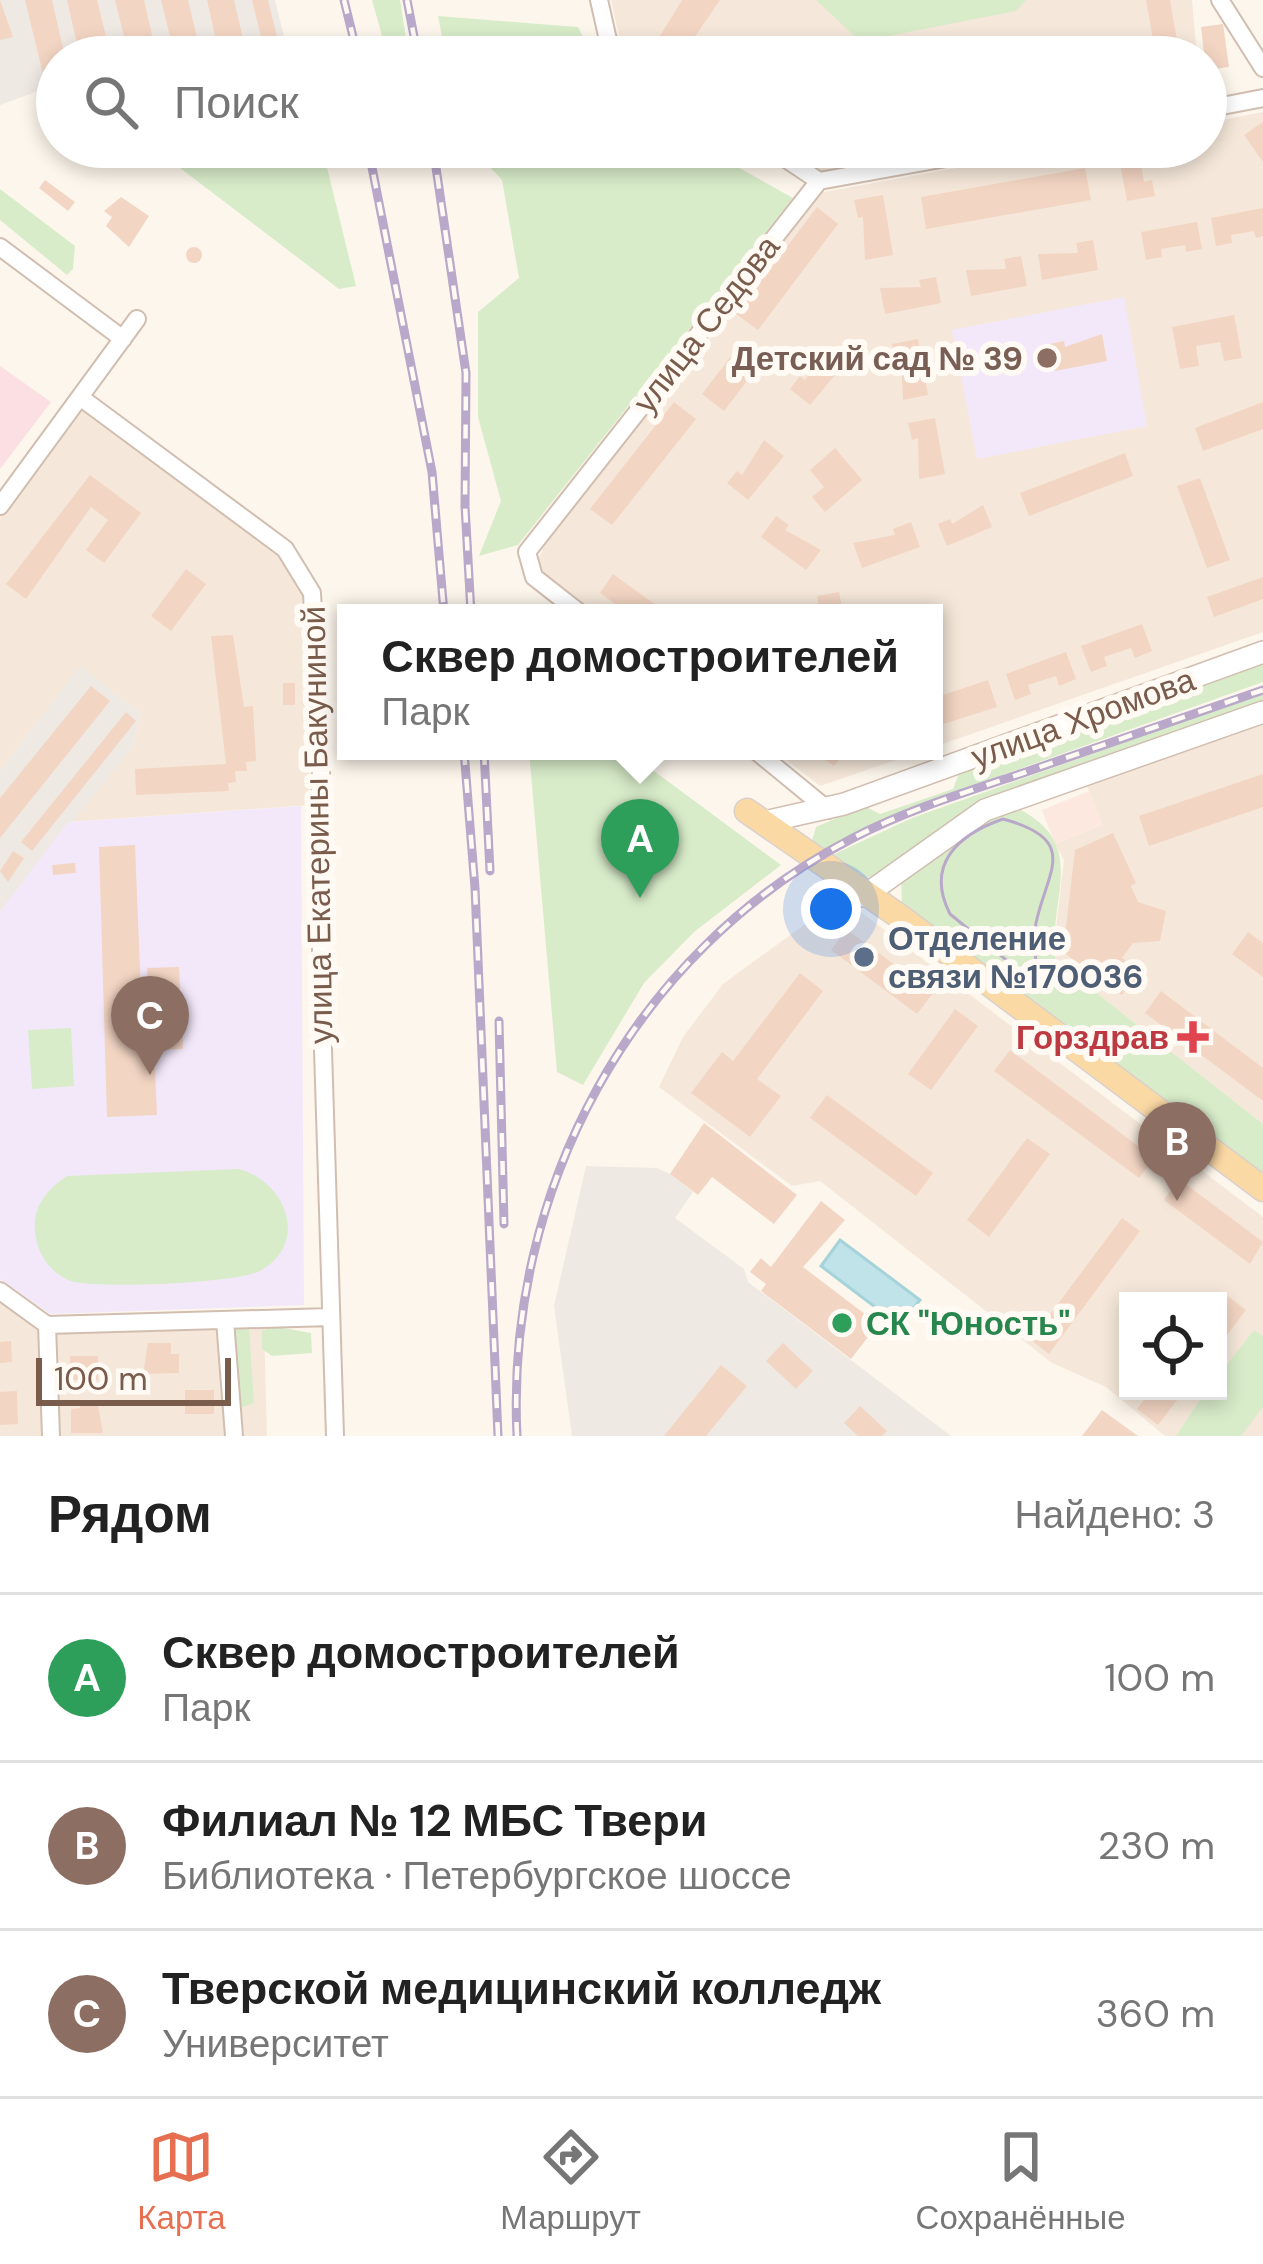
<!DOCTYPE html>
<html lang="ru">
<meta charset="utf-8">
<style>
:root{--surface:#fff;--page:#f2f2f2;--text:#222;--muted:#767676;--line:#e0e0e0;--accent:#e76f51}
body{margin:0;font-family:"DM Sans",sans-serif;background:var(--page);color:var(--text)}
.controls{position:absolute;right:36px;bottom:36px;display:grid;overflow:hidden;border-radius:0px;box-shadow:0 6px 18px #0003}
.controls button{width:108px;height:108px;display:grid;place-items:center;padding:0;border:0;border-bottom:3px solid var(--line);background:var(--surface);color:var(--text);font:60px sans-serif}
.scale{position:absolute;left:36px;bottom:30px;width:195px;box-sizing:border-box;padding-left:12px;border:6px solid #7a5c4d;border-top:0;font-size:33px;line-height:42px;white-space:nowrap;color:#7a5c4d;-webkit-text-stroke:9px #fffaf3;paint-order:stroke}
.you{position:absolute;left:831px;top:909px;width:42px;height:42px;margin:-30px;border:9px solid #fff;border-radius:50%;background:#1a73e8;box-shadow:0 0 0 18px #1a73e833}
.badge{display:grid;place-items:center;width:78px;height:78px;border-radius:50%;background:var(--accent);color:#fff;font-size:39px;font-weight:700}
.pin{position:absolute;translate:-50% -99px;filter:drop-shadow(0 3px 6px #0008)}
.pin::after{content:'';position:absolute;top:63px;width:42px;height:36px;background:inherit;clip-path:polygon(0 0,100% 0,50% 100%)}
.popup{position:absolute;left:337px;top:604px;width:606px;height:156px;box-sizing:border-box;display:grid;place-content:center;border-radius:0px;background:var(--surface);filter:drop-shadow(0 3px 9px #0005);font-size:39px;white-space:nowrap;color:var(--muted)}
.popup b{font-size:45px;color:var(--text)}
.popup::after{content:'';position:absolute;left:50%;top:100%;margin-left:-24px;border:24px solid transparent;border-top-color:var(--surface)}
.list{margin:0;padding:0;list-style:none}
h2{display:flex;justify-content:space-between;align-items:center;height:156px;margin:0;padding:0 48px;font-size:51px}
h2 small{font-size:39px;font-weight:400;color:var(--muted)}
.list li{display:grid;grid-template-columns:78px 1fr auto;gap:36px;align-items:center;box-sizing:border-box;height:168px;padding:0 48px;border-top:3px solid var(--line)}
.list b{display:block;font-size:45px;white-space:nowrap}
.list p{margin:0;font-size:39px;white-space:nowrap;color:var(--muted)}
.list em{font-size:39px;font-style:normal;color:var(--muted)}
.icon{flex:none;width:66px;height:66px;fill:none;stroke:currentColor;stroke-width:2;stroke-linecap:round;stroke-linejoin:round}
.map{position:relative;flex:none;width:1263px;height:1436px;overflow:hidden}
.search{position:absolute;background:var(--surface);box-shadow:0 6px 18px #0003;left:36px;right:36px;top:36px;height:132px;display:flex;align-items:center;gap:30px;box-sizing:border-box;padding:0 42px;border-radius:66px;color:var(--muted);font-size:45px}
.sheet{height:660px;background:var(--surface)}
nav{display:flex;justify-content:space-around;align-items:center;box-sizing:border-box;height:168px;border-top:3px solid var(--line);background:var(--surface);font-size:33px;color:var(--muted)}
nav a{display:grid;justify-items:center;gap:6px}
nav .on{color:var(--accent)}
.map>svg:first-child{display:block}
.residential{fill:#f5e8da;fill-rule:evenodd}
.commercial{fill:#fde8e0}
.industrial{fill:#efe9e4}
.education{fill:#f3e8fa}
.medical{fill:#fbdfe3}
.green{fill:#d8ecc9}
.water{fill:#bfe3e8;stroke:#a5d3da;stroke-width:3}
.building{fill:#f3d5c3}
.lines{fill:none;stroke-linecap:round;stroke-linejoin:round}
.minor-casing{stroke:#d1beb0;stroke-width:20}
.tertiary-casing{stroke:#d1beb0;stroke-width:24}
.primary-casing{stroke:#dad1cd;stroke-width:27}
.minor{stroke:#fff;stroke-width:16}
.tertiary{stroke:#fff;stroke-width:21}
.primary{stroke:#fbd9a5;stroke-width:24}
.tram{stroke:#b9a8c9;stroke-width:3}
.rail-casing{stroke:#b9a8c9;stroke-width:9}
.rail{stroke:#fffaf3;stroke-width:4.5;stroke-dasharray:14;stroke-linecap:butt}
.education-dot{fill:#8d6e63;stroke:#fffaf3;stroke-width:4.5}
.service-dot{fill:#5c6f8a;stroke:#fffaf3;stroke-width:4.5}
.health-dot{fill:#e0444e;stroke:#fffaf3;stroke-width:4.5}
.leisure-dot{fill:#2e9e5b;stroke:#fffaf3;stroke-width:4.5}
.labels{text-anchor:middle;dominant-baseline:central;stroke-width:12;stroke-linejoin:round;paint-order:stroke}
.street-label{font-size:33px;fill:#7a5c4d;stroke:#fffaf3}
.education-label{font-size:33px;font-weight:bold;fill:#785e54;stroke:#fffaf3;text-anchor:end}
.service-label{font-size:33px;font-weight:bold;fill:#4e5e75;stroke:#fffaf3;text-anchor:start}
.health-label{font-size:33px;font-weight:bold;fill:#be3a42;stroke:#fffaf3;text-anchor:end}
.leisure-label{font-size:33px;font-weight:bold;fill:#27864d;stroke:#fffaf3;text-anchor:start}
</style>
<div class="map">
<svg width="1263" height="1436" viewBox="0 0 1263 1436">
<rect width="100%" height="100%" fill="#fdf6ec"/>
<path class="residential" d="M611,0H1192L1197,57H633L619,36Z
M1263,112V632L934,747V613H597L536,566L545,543L819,193L1072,147H1206V123Z
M781,147H929L822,171Z
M80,404L286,558L306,591L311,805L68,822L133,747L141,713L80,667L0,771V512Z
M1263,721V1124L1056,961L1054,946L1064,860L1055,844L1102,825L1086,783Z
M775,751H922L820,786Z
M849,903L1263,1217V1436H1165L1106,1387L1052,1363L820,1181L792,1186L659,1087L683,1037L723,984L819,914ZM1128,1301H1218V1391H1128Z
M0,1298L42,1328L47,1436H0Z
M264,1325L267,1436H55L52,1330Z"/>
<path class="commercial" d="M1089,791L1102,825L1055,844L1042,810Z"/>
<path class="industrial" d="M0,0H275L289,57H57V84L0,105Z
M80,666L141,713L133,747L0,912V771Z
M586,1166L657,1168L670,1174L693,1192L675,1218L744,1269L748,1282L951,1436H572L554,1306Z"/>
<path class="education" d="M1124,297L1147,426L977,459L952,330Z
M301,806L304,1305L50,1314L0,1279V912L68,822Z"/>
<path class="medical" d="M0,366L51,402L0,469Z"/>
<path class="green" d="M372,0H400L409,57H388Z
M816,0H1026L1016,11L893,35L869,50Z
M438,16L578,27L593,57H446Z
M197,147H322L356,286L339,289L180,168Z
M471,147H702L793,198L518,545L479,556L501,501L478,417V312L519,278L502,180Z
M0,189L75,246L73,269L67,275L0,220Z
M1263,661V682L938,798L819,852L811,844L816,827L864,806L880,814L953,789L960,771Z
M1263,693V702L1039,780L957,818L873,876L864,879L828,857L912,818Z
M529,751H627L781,865L694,932L644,983L583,1085L557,1072Z
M1019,809C1091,846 1046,901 1056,961L1263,1124V1185L902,905L901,880L980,819Z
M71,1028L74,1086L32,1089L28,1030Z
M238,1169C285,1180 311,1243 260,1271C238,1283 90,1290 68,1280C51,1272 39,1256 36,1238C30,1211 45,1190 67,1176Z
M272,1326L311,1333L312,1353L272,1356L262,1349V1331Z
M249,1328L254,1403L237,1409L230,1329Z
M1254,1330L1263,1336V1407L1241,1436H1176L1206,1391H1218V1376Z"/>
<path class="water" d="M840,1240L920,1300L900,1326L821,1266Z"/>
<path class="building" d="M0,0L13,37L0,40Z
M25,0H52L65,57H57V75L44,78Z
M67,0H97L111,57H80Z
M115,0H144L157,57H129Z
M161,0H188L201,54L175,57Z
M207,0H234L244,43L218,49Z
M252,0H268L282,57H266Z
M682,0H720L681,57H647Z
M1146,0H1170L1179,52L1131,57L1155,50Z
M1223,24L1229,67L1206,70L1201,27Z
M999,42L1020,57H988Z
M1263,122V162L1244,135Z
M163,147H181L170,164L157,155Z
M1117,147H1146L1147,157L1140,158L1144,182L1152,180L1155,196L1127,201Z
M1085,168L1091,200L926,229L921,197Z
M45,180L75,202L68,211L39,188Z
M883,195L893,255L865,260L863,217L858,218L854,200Z
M121,197L149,216L129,247L106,226L112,217L104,211Z
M817,207L838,224L758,330L736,314Z
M1263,208V236L1256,238L1254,231L1231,235L1232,243L1216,246L1211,218Z
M1197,222L1202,249L1186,252L1185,245L1161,249L1162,257L1146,260L1141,232Z
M1093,240L1098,270L1042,280L1038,254L1078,253L1076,243Z
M186 255a8 8 0 1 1 16 0a8 8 0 1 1-16 0Z
M1021,256L1027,286L971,296L966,270L1006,269L1004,259Z
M936,277L941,303L885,314L880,288L921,287L919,280Z
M1234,315L1242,358L1224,361L1220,342L1196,346L1199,366L1180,369L1172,327Z
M1102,334L1107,361L1055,371L1050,344L1064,341L1065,347Z
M918,339L928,395L903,400L901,360L895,361L892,344Z
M742,342L764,359L724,411L702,394Z
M826,345L846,362L810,405L790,389L800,376L805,380Z
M674,402L696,419L612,525L590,509Z
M1263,402V429L1203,451L1195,428Z
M935,418L945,474L919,479L918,438L912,440L908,423Z
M764,440L784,456L748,500L727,483L737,471L742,475Z
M835,448L862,480L825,512L812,497L824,487L810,470Z
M1125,453L1133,476L1029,516L1020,493Z
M90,475L141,513L104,563L86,550L108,520L91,507L26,599L6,584Z
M1200,478L1230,560L1207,568L1177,486Z
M983,505L992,527L947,546L938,524L950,519L952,524Z
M776,516L789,525L785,530L821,550L806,570L761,537Z
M911,522L920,547L862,568L853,543L895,535L893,529Z
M186,569L206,584L171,631L151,616Z
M613,574L667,613H628L600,593Z
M1263,577V599L1214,617L1207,597Z
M839,592L843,613H820L817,596Z
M1142,624L1152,651L1135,658L1131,648L1104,657L1107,666L1091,672L1081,646Z
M233,635L244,707L253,706L256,761L246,762L247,771H235L236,782L228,783L229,791L136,795L135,769L226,764L211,636Z
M1066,652L1076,679L1059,686L1056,676L1028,685L1031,694L1015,700L1006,674Z
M988,680L997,707L934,727V698Z
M283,683H295V705H283Z
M91,686L110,701L0,838V798Z
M126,712L136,721L32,851L21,842Z
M813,751H846L834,766Z
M1263,774V807L1149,846L1139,816Z
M1113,833L1136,883L1131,886L1138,902L1166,911L1160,941L1133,943L1122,958L1140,971L1122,995L1063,952L1075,850Z
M135,845L141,994L148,993L147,968L179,967L183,1049L154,1050L157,1115L107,1117L99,847Z
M13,851L24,858L8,882L0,871Z
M75,863L76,873L53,875L52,865Z
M846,929L933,993L917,1014L831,950Z
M1248,932L1263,943V977L1232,954Z
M800,973L823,991L757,1079L781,1096L750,1137L691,1093L722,1052L733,1061Z
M1161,991L1263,1068V1101L1145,1013Z
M955,1009L978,1026L931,1090L908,1074Z
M1010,1050L1154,1158L1139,1178L994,1071Z
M827,1095L933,1173L916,1196L810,1118Z
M704,1123L797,1195L774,1224L712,1177L698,1195L670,1174Z
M1027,1138L1050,1154L989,1237L967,1220Z
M1179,1179L1263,1242L1250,1264L1164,1200Z
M821,1201L845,1220L803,1267L878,1324L851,1359L761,1291L766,1284L750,1272L761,1258L771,1267Z
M1122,1218L1140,1231L1049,1354L1031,1340Z
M1225,1294L1246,1310L1218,1347V1303Z
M11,1341L12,1362L0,1363V1342Z
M148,1343H171V1354H179V1373L143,1374Z
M783,1343L813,1371L796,1389L766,1361Z
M70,1356H98V1380H70Z
M721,1365L747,1386L706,1436H664Z
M185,1390H214V1414H185Z
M17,1391L18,1424L0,1425V1392Z
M1151,1391H1184L1158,1425L1137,1409Z
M80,1400H97L103,1433H71V1409L80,1408Z
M860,1406L887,1431L882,1436H858L844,1423Z
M1102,1410L1138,1436H1082Z"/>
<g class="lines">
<g class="minor-casing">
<path id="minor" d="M599,0L608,40L625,57
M1220,0L1263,68
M1206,109L1263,98
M768,147L819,181
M0,247L123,339
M80,397L285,549L312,593L321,762V985L335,1436
M0,506L137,319
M580,613L534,577L527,552L819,181L1007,147
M756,751L828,810
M0,1291L47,1325L330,1317
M225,1320L234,1436
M47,1325L51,1436"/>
</g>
<g class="tertiary-casing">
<path id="tertiary" d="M764,822L844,804L1263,652
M864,896L985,810L1263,712"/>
</g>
<g class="primary-casing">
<path id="primary" d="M747,811L899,916L1263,1189"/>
</g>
<use href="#minor" class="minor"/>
<use href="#tertiary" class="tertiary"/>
<use href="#primary" class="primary"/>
<path class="tram" d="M1003,819C1081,840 1047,871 1036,923C1031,945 1037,968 1043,990L950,914C925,865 957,835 1003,819Z"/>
<g class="rail-casing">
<path id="rail" d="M344,0L358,57
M407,0L418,57
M368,147L432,472L444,613
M433,147L466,373L465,506L471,613
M464,751L475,888L498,1436
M484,751L490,871
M499,1021L504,1224
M517,1436C505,1191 632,952 853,838C907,810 966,792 1023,773C1103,745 1183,717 1263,690"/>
</g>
<use href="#rail" class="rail"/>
</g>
<circle class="education-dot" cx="1047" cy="358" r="12"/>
<circle class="service-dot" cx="864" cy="957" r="12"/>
<path class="health-dot" d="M1187 1019h12v12h12v12h-12v12h-12v-12h-12v-12h12z"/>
<circle class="leisure-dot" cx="842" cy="1323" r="12"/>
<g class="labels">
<g class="street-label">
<text transform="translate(706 324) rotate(-52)">улица Седова</text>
<text transform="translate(1083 718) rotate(-20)">улица Хромова</text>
<text transform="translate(317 825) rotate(-91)">улица Екатерины Бакуниной</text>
</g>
<g class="education-label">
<text x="1023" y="358">Детский сад № 39</text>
</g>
<g class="service-label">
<text x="888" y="938">Отделение<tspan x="888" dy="38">связи №170036</tspan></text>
</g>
<g class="health-label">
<text x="1169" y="1037">Горздрав</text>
</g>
<g class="leisure-label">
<text x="866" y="1323">СК "Юность"</text>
</g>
</g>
</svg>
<div class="controls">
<button><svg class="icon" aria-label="locate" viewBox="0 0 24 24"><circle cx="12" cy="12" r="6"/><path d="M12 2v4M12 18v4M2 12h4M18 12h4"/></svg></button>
</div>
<div class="scale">100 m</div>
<div class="you"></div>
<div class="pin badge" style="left:640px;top:898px;background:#2e9e5b">A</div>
<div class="popup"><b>Сквер домостроителей</b>Парк</div>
<div class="pin badge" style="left:1177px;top:1201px;background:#8d6e63">B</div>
<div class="pin badge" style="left:150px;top:1075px;background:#8d6e63">C</div>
<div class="search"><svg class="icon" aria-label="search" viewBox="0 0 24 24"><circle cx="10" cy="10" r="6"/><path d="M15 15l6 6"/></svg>Поиск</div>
</div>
<section class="sheet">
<h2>Рядом<small>Найдено: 3</small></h2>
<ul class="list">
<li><span class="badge" style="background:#2e9e5b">A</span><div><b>Сквер домостроителей</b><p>Парк</p></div><em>100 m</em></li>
<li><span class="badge" style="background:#8d6e63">B</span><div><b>Филиал № 12 МБС Твери</b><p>Библиотека · Петербургское шоссе</p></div><em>230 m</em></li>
<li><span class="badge" style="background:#8d6e63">C</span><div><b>Тверской медицинский колледж</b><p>Университет</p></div><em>360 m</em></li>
</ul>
</section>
<nav>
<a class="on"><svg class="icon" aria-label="map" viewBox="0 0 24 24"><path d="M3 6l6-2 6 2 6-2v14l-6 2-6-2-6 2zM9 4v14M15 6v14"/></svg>Карта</a>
<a><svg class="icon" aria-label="directions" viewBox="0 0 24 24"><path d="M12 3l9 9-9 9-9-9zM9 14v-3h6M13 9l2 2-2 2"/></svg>Маршрут</a>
<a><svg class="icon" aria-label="saved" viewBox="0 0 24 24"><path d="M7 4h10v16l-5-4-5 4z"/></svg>Сохранённые</a>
</nav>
